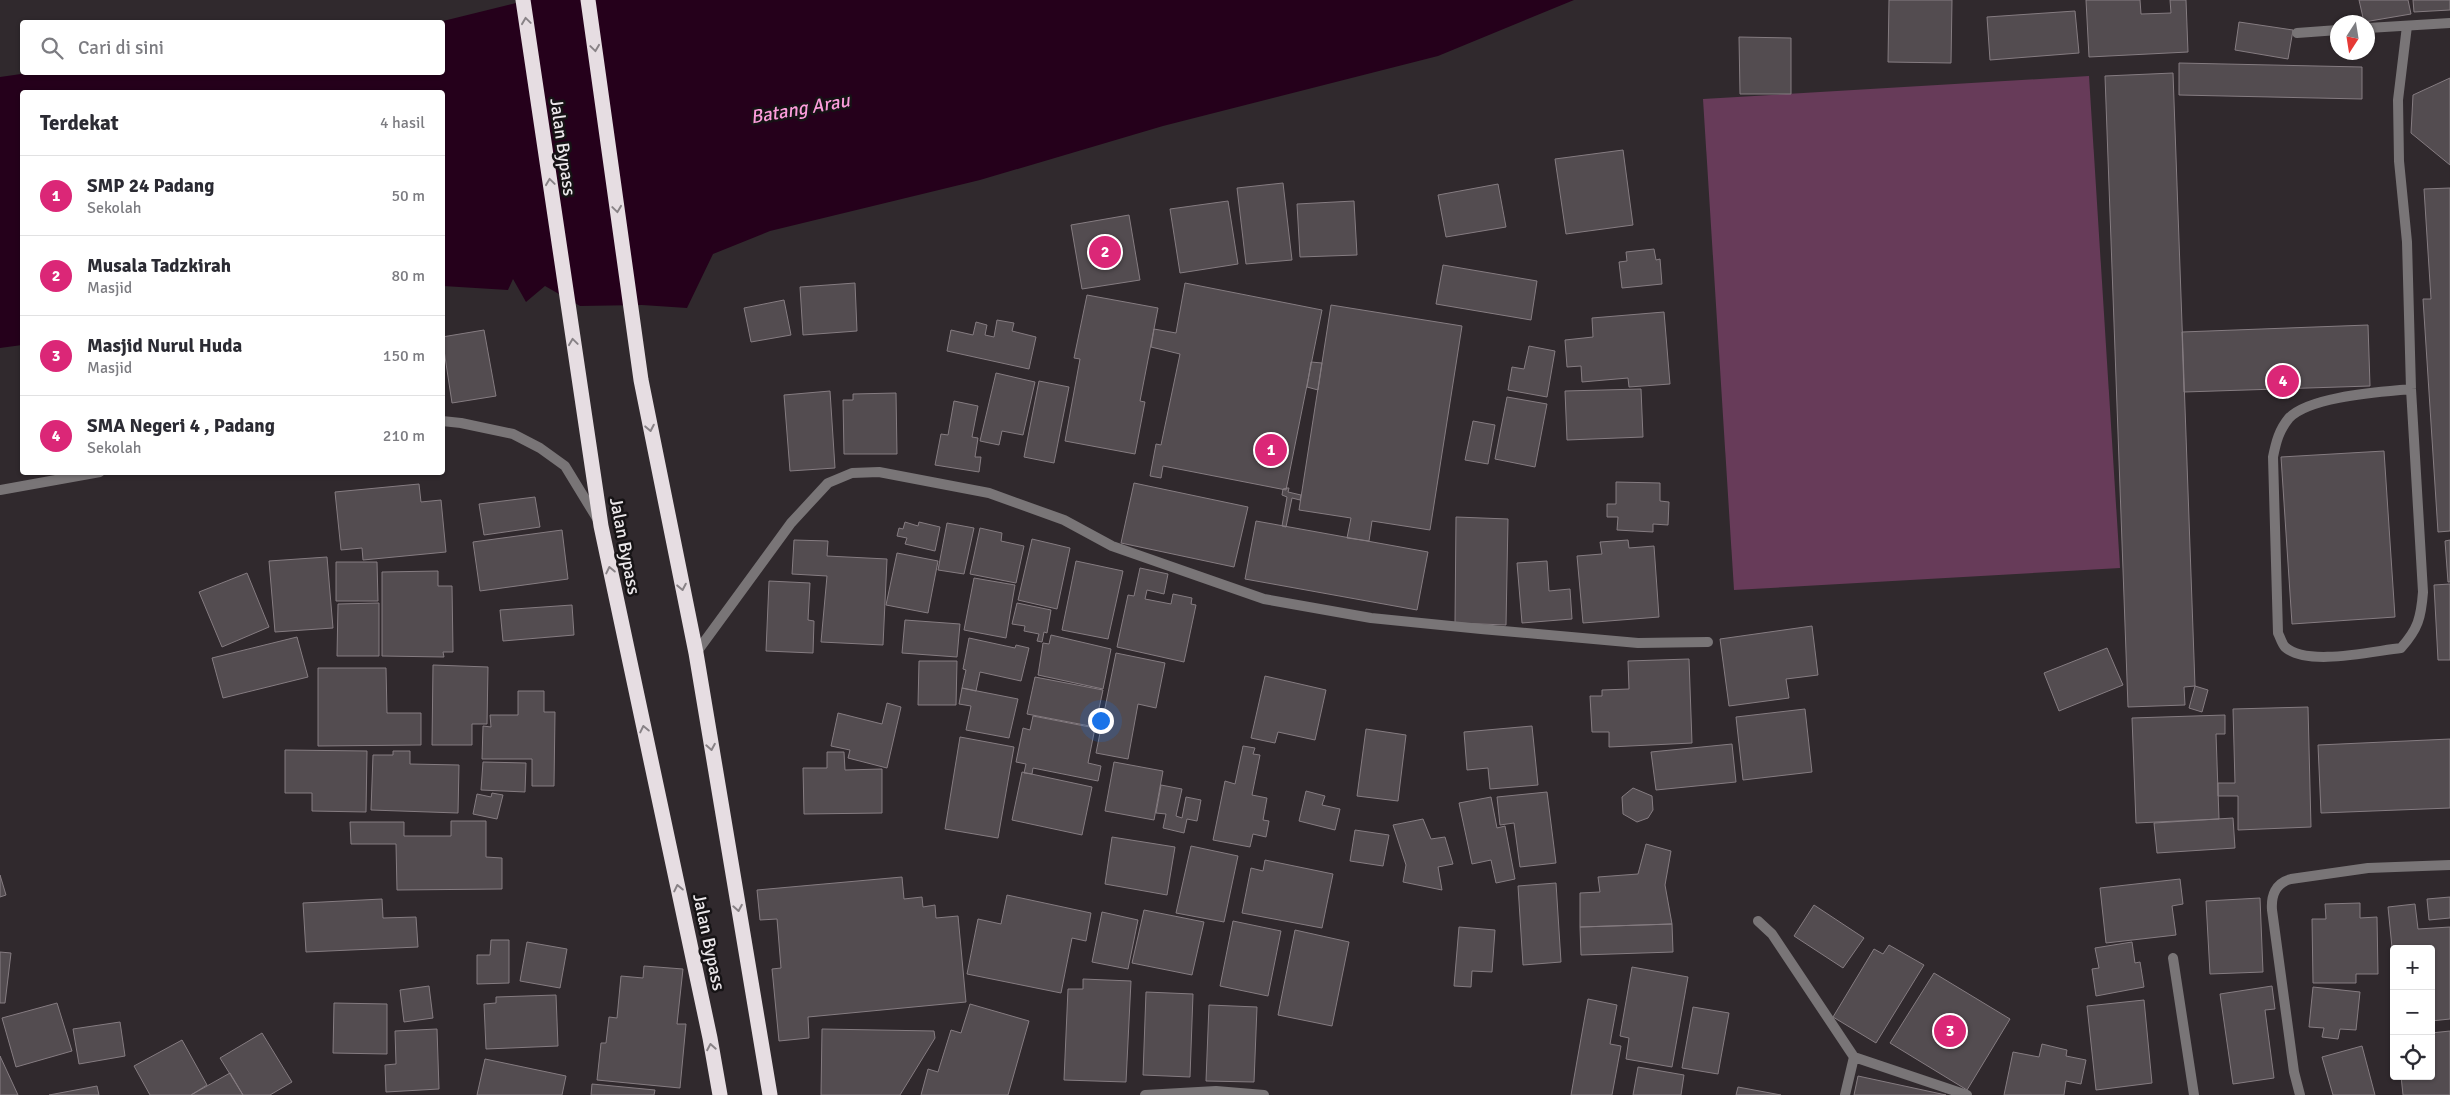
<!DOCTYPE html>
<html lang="id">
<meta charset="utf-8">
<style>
:root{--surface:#fff;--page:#f7f7f7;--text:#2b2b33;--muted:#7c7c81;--line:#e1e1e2;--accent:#db2777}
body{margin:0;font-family:Signika,sans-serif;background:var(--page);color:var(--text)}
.controls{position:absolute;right:15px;bottom:15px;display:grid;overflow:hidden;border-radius:5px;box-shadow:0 1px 4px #0004}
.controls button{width:45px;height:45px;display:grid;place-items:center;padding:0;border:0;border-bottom:1px solid var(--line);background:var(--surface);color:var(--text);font:25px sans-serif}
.compass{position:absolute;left:2330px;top:15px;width:45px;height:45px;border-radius:50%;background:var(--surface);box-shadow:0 1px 4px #0004;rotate:192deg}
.you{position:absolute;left:1100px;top:720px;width:18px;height:18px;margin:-12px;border:4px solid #fff;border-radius:50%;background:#1a73e8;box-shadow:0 0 0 8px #1a73e833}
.badge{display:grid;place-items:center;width:32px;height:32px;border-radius:50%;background:var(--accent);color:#fff;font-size:16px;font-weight:700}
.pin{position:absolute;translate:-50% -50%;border:2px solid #fff;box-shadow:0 1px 5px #0006}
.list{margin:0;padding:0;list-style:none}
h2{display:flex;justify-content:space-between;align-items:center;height:65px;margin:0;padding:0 20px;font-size:21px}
h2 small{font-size:16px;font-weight:400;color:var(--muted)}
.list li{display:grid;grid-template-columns:32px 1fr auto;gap:15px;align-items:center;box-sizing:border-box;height:80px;padding:0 20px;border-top:1px solid var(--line)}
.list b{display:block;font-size:19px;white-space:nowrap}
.list p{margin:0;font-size:16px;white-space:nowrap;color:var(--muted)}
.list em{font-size:16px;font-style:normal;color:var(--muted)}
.icon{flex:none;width:28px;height:28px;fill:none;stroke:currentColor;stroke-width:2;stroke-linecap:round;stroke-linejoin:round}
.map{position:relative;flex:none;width:2450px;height:1095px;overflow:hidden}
.search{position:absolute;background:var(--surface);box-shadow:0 1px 4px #0004;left:20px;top:20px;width:425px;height:55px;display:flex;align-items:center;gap:12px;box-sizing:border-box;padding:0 18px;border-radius:5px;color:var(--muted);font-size:19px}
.panel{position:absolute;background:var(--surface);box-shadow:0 1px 4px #0004;left:20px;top:90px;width:425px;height:385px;border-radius:5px}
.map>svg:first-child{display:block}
.green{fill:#673b59}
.water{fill:#25001b}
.building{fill:#534c50;stroke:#857c81}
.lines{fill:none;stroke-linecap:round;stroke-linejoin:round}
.lane{stroke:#797577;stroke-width:10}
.street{stroke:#797577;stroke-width:10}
.highway{stroke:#e6dde2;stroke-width:15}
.oneway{stroke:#888286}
.labels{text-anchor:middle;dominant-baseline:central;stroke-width:5;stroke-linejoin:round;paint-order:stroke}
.street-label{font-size:18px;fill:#ece8eb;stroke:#161315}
.water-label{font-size:19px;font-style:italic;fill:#fb9ddb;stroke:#161315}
</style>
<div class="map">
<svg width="2450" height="1095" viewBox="0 0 2450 1095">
<rect width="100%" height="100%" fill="#30292d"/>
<path class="green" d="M2089,76L2120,568L1734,590L1703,99Z"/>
<path class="water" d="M528,0H1574L1438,56L1163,126L980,180L770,231L713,254L687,308L642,305L580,306L545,286L526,302L513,279L508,290L443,286L442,92H22V345L0,348V77L35,72H442V22H439Z"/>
<path class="building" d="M1889,0H1952L1951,63L1888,62Z
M2086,0H2140L2141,14L2171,13L2170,0H2186L2188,52L2089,57Z
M2359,0H2408L2411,14L2364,22Z
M2413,0H2450V10L2414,12Z
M2075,11L2079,53L1990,60L1987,17Z
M2239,22L2293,30L2288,59L2235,50Z
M1739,37L1791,38V94H1740Z
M2179,63L2362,67V99L2179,95Z
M2173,73L2195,686L2184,687L2185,705L2128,707L2105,76Z
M2450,78V165L2411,133L2413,95Z
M1623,150L1633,225L1566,234L1555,159Z
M1283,183L1292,260L1246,264L1237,188Z
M1498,184L1506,227L1446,237L1438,195Z
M2450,188V531L2438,532L2423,299H2431L2424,189Z
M1228,201L1238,264L1180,273L1170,209Z
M1354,201L1357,255L1300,257L1297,204Z
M1129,215L1140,280L1082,289L1071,225Z
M1654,249L1656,260L1660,259L1662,284L1622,288L1619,262L1627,261L1626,252Z
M1443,265L1537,281L1531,320L1436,304Z
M855,283L857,331L803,335L800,287Z
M1185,283L1322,310L1286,490L1163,466L1161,478L1150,476L1156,444L1161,445L1180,354L1151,347L1154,329L1176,333Z
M1087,295L1158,308L1140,401L1145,402L1135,454L1065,441L1080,359L1074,358Z
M784,300L791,335L751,342L744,308Z
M1331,305L1462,326L1430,530L1372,521L1369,541L1347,538L1351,518L1299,510Z
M1664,312L1670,384L1629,387L1628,378L1582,382L1581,366L1567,367L1565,340L1593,337L1592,318Z
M997,320L1014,323L1012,331L1036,337L1029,369L947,351L951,330L973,335L976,322L987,325L985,335L994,337Z
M2368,325L2370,386L2184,392L2182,332Z
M484,330L496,396L452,403L442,337Z
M1529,346L1555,351L1547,397L1508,390L1512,367L1524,369Z
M1311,362L1322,363L1318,390L1307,387Z
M996,373L1035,382L1023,435L1002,431L999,445L980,441Z
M1039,381L1069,387L1054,463L1024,457Z
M1641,389L1643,437L1567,440L1565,391Z
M830,391L835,468L790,471L784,395Z
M896,393L897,454H844L843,400H853V394Z
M1507,397L1547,404L1535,467L1495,459Z
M954,401L978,406L972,437L978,438L975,457H981L979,472L935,465L941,434L948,435Z
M1473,421L1495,425L1488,464L1465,460Z
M2384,451L2395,617L2292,624L2281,457Z
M1616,482L1660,483V501L1669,502L1668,525L1653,524V532L1617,530L1618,517H1607V504H1616Z
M1134,483L1248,507L1234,567L1121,543Z
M419,484L421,502L441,500L446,552L363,560L362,548L341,550L335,492Z
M1287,488H1289L1288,492L1301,495L1300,500L1292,498L1286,527L1282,526L1287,497L1282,495L1283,489Z
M535,497L540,527L484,535L479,504Z
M1456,517L1508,519L1506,625L1455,623Z
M1256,521L1428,552L1417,610L1245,579Z
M905,522L918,526L919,522L940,527L935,551L905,544L907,538L897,536L899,528L903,529Z
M947,523L974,528L964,574L938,570Z
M980,528L1002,533L1001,541L1024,546L1016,583L970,574Z
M562,530L568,579L480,591L473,542Z
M1032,539L1070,548L1057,609L1018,600Z
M794,540L828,541L827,556L887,559L883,645L821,642L827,576L792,574Z
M1628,540L1629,548L1654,546L1659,617L1583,623L1577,556L1602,554L1600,542Z
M2450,540V582H2448L2445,541Z
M897,553L938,561L928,613L886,605Z
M327,557L333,628L275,632L269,561Z
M1076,561L1123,571L1108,639L1062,630Z
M1547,561L1549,591L1570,589L1572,619L1522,623L1517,563Z
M336,562H377L378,601H336Z
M1140,568L1168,574L1164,594L1147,590L1145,599L1171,604L1173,594L1192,598L1191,604L1196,605L1184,662L1117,647L1128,595L1134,596Z
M438,571V586H452L453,652H443L444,657L382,656V572Z
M247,573L269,627L222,647L199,592Z
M974,578L1015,585L1006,638L964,630Z
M769,581L810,583L808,620L814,621L813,653L766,651Z
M2450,584V660H2438L2434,585Z
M379,603V656H337L338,604Z
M1017,603L1051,610L1047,633L1044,632L1042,642L1037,641L1039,634L1024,631L1025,626L1012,624Z
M572,605L574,635L503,641L500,610Z
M905,620L960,624L957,657L902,653Z
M1812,626L1818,675L1786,679L1789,698L1729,706L1720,639Z
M1051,635L1111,649L1103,689L1038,675L1043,643L1049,644Z
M297,637L308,677L223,698L212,658Z
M969,638L1015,648L1016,645L1029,648L1021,681L980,672L976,691L962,688L966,670L963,669Z
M2107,648L2123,685L2059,711L2044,673Z
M1116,653L1165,663L1156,708L1138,704L1128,759L1096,753Z
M1689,659L1692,743L1609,747V732H1592L1590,696H1602V690L1629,689L1628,661Z
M919,661H957L956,705H918Z
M433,665L488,667L487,724H472V745H432Z
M318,668H386L387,713H421V745L318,746Z
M1265,676L1326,690L1315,740L1278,732L1275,743L1251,738Z
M1035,677L1103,690L1095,727L1027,714Z
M2195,686L2208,690L2202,712L2189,708Z
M962,688L1018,699L1009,738L966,730L971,706L959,704Z
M518,691H544V712H555L554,786H532V759H482L483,726L491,727L490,715H518Z
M887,703L901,707L887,768L848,758L850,750L831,746L838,713L882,724Z
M2308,707L2311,827L2238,830V796H2218V783H2235L2233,709Z
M1805,709L1812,772L1743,780L1736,717Z
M2225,715V734H2216L2219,819L2136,823L2132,718Z
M1033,716L1095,728L1088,763L1101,766L1098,781L1033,768L1032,774L1024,773L1026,764L1016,762L1023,728L1030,730Z
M1532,726L1538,785L1490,789L1488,768L1467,770L1464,732Z
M1366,729L1406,735L1398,801L1357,796Z
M960,737L1014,747L998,838L945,829Z
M2450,739V808L2321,813L2318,745Z
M1732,744L1736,782L1656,790L1651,752Z
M1243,746L1255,748L1253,754L1260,755L1252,795L1267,798L1263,820L1269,821L1266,837L1253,834L1250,847L1213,840L1225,781L1235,784Z
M285,750L367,751L366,812L312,811V793H285Z
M393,751H410V764L459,765L458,813L371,810L373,755H393Z
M827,752H844L845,770L882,769V813L804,814L803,768H827Z
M483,762L526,763L525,792L481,790Z
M1114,762L1163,771L1154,820L1105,811Z
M1022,772L1092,787L1082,835L1012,820Z
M1161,785L1182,789L1176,816L1182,818L1186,797L1201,800L1197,821L1187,819L1184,833L1163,828L1166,814L1156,813Z
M1633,788L1652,796L1653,810L1648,818L1637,822L1623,814L1622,797Z
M1306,791L1325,796L1322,805L1340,809L1335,830L1299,821Z
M1547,792L1556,863L1520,867L1514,823L1500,825L1497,797Z
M492,793L503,795L497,819L473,814L477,794L491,797Z
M1491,797L1497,828L1505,826L1515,879L1496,883L1491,860L1472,864L1459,803Z
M2233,818L2235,848L2157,853L2154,823Z
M1423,819L1431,839L1445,837L1453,864L1438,867L1442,890L1403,882L1406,865L1393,825Z
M451,821H486V857L502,858V889L397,890L396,844H351L350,822H404V836H451Z
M1355,830L1389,835L1383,866L1350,861Z
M1112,837L1175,847L1167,895L1105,884Z
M1646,844L1671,851L1665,885L1672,924L1580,927V893L1600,892L1598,877L1638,874Z
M1191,846L1238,856L1224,922L1176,913Z
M1265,860L1333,874L1322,928L1242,913L1251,868L1263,871Z
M0,875L6,895L0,897Z
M902,877L904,899L922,897L923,907L935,905L936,918L958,916L966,1002L808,1017L809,1038L779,1041L772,969L781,968L777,919L760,920L757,890Z
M2180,879L2183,904L2172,906L2176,935L2106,943L2100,888Z
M1556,883L1561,962L1523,965L1518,886Z
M1007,895L1091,913L1086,941L1072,938L1061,993L967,974L978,919L1001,924Z
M2450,897V918L2429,920L2427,899Z
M2260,898L2263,972L2210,974L2206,901Z
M382,899L383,918L416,917L418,947L306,952L303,903Z
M2360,903V918L2377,917L2378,974H2356V983H2313L2312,919H2326L2325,904Z
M2415,904L2418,929L2450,927V1019L2431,1021V949H2394V968L2388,907Z
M1814,905L1864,938L1843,968L1794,936Z
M1144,910L1204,922L1192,975L1132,963Z
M1102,912L1138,920L1128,969L1092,962Z
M1233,921L1281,931L1268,996L1220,986Z
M1672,924L1673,952L1581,955L1580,927Z
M1459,927L1495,930L1492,972L1472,971L1471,987L1454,986Z
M1295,930L1349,942L1332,1026L1278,1015Z
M491,940H509V983L477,984V955H490Z
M527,942L567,949L560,988L520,981Z
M2132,942L2135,963L2140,962L2144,987L2096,996L2092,969L2099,968L2095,948Z
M1889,945L1924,965L1876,1043L1833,1017L1874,949L1883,954Z
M0,952L11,953L5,1003H0Z
M644,966L683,969L677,1024H686L680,1088L597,1080L601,1043H606L609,1017L617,1018L621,976L643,978Z
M1632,967L1688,977L1672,1067L1626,1059L1629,1038L1620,1036Z
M1934,973L2010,1019L1967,1090L1890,1043Z
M1083,979L1131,981L1126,1082L1064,1080L1068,989H1083Z
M429,986L433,1018L404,1022L400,990Z
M2272,986L2275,1009L2265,1010L2274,1078L2233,1084L2220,994Z
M2313,987L2360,992L2356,1030L2340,1029L2338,1039L2322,1037L2324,1028L2309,1027Z
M1146,992L1193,994L1190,1077L1143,1075Z
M556,995L558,1046L486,1049L484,1004L496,1003V997Z
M1588,999L1617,1005L1610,1044L1621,1046L1612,1095H1571Z
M2144,1000L2152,1083L2096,1090L2087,1006Z
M57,1003L72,1051L16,1067L2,1018Z
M334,1003L387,1004V1054L333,1053Z
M970,1004L1029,1021L1008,1095H921L928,1069L938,1072L951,1030L961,1033Z
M1209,1005L1257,1007L1254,1082L1206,1081Z
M1693,1007L1729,1013L1718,1074L1682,1068Z
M120,1022L125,1056L79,1064L73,1029Z
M437,1029L439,1089L386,1092L385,1065L396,1064L395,1031Z
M822,1029L934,1031L935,1038L900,1095H821Z
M2450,1031V1095H2403L2401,1076H2431V1033Z
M262,1033L292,1082L270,1095H243L220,1058Z
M182,1040L207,1085L191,1095H150L134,1066Z
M2042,1044L2067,1050L2066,1056L2086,1060L2081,1084L2066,1081L2064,1095H2004L2013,1052L2039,1057Z
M2362,1046L2375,1095H2333L2322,1057Z
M0,1056L18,1095H0Z
M485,1059L566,1076L562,1095H477Z
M1638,1067L1684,1075L1681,1095H1633Z
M230,1073L243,1095H191Z
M1858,1076L1946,1095H1854Z
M592,1084L655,1090L654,1095H591Z
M97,1086L99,1095H49Z
M1738,1087L1781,1095H1736Z"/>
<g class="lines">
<path class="lane" d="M2407,26L2398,100L2399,161L2407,242L2411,389L2423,592C2421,618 2418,629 2401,648C2373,651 2307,667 2285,647C2282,644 2280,637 2278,633L2273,457C2276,442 2279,430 2289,418C2310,396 2381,392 2411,389"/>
<path class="street" d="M2368,28L2450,23
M2297,33L2338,30
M442,421L461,423L513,434L540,448L565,466L598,520
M0,490L100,472
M696,653L791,523L828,483L852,473L879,472L989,493L1064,520L1112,546L1264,599L1371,618L1481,629L1638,643L1708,642
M1758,921L1772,934L1854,1057L1967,1095
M2173,958L2194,1095
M1145,1095L1216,1091L1264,1095
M1845,1095L1854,1057
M2300,1095L2294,1072L2272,910C2271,896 2275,883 2291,879L2368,868L2450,865"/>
<path class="highway" d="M523,0L601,526L710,1038L720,1095
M588,0L641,380L696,653L770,1095"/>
</g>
<defs><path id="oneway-chevron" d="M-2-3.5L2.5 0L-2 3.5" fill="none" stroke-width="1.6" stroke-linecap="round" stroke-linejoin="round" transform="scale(1.25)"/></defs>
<g class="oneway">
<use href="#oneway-chevron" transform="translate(526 21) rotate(-98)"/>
<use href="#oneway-chevron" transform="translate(595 48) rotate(82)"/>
<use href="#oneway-chevron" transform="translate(550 182) rotate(-98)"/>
<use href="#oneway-chevron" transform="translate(617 209) rotate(82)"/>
<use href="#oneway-chevron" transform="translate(573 342) rotate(-98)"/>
<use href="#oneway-chevron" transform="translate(650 428) rotate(79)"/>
<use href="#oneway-chevron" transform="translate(610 570) rotate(-102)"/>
<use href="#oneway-chevron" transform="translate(682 587) rotate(79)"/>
<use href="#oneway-chevron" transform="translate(644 729) rotate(-102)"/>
<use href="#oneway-chevron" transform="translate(711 747) rotate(80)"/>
<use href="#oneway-chevron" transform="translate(678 888) rotate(-102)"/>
<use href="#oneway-chevron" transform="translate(738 908) rotate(80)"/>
<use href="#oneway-chevron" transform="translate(711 1047) rotate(-100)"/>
</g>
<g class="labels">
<g class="street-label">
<text transform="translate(563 147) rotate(82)">Jalan Bypass</text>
<text transform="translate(625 546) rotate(79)">Jalan Bypass</text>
<text transform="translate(709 942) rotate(78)">Jalan Bypass</text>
</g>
<g class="water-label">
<text transform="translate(800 109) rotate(-10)">Batang Arau</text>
</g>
</g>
</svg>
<div class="controls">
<button>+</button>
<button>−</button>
<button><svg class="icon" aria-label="locate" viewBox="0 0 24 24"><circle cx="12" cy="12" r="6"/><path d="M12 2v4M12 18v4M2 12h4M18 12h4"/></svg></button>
</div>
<svg class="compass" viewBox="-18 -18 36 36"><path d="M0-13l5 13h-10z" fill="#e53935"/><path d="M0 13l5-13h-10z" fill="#7c7c81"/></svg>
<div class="you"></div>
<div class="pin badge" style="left:1271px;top:450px">1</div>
<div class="pin badge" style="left:1105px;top:252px">2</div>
<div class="pin badge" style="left:1950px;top:1031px">3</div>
<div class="pin badge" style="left:2283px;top:381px">4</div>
<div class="search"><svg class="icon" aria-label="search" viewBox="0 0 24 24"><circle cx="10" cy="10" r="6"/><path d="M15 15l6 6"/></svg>Cari di sini</div>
<section class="panel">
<h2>Terdekat<small>4 hasil</small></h2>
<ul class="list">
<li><span class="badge">1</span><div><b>SMP 24 Padang</b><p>Sekolah</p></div><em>50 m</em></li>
<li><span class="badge">2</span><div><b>Musala Tadzkirah</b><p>Masjid</p></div><em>80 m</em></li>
<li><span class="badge">3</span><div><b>Masjid Nurul Huda</b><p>Masjid</p></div><em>150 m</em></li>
<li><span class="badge">4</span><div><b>SMA Negeri 4 , Padang</b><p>Sekolah</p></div><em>210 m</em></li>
</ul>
</section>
</div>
